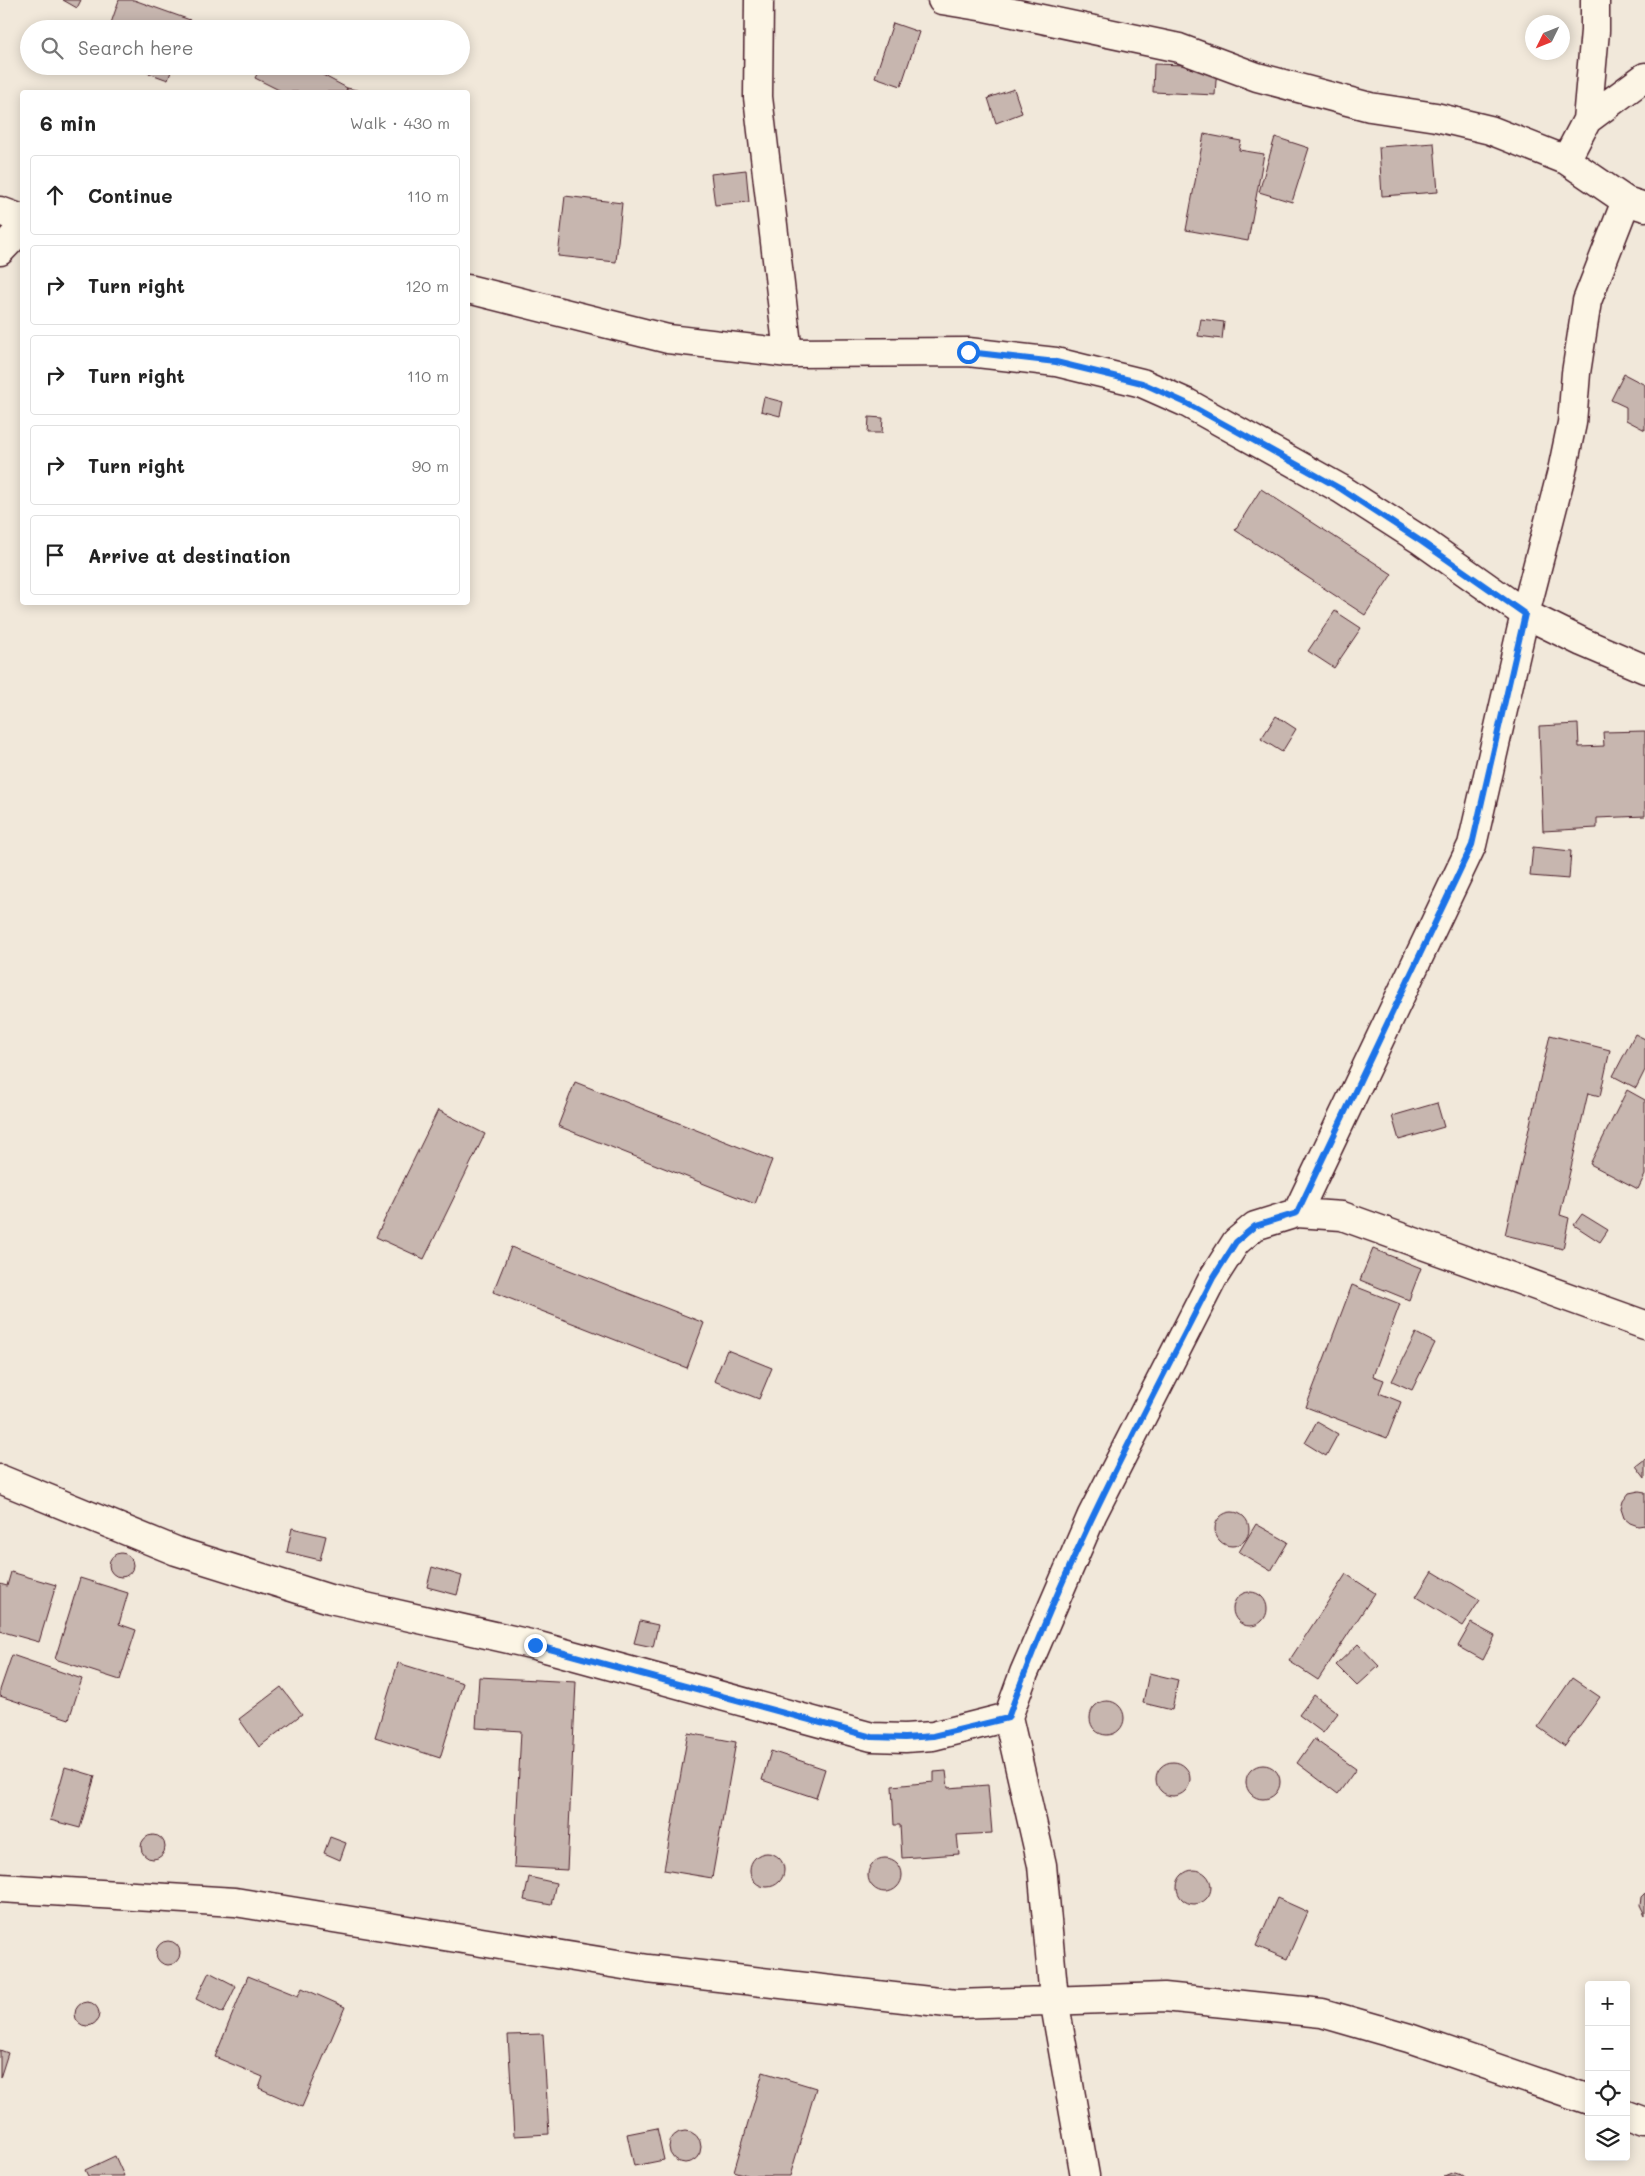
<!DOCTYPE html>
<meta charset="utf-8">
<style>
:root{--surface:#fff;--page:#f2f2f2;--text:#222;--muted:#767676;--line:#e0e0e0}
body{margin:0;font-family:Mali,sans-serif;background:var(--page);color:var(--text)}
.controls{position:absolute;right:15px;bottom:15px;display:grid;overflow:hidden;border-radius:5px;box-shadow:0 2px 12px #0003}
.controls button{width:45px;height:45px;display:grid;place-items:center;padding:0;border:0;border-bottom:1px solid var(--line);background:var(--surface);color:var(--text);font:25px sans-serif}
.compass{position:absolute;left:1525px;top:15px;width:45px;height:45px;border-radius:50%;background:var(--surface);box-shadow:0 2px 12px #0003;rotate:227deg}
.stop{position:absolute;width:15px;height:15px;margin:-11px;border:4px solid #1a73e8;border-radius:50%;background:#fff}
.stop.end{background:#1a73e8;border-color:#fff;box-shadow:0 1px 5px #0008}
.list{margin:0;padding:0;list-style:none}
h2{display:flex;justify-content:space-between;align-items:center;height:65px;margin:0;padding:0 20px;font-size:21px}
h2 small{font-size:16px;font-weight:400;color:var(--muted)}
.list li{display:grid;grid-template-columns:32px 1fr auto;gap:15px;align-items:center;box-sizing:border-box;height:80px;margin:0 10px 10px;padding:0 10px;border:1px solid var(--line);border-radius:5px}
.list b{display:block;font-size:19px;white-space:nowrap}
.list em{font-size:16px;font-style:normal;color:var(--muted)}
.icon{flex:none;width:28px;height:28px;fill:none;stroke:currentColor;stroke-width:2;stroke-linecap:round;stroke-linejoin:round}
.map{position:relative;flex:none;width:1645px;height:2176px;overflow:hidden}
.search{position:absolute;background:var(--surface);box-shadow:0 2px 12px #0003;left:20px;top:20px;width:450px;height:55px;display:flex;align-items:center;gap:12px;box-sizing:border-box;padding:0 18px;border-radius:28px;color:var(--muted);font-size:19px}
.panel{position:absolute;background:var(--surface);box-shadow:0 2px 12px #0003;left:20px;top:90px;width:450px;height:515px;border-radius:5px}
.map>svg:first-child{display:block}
.building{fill:#c7b6af;stroke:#4a1f2b}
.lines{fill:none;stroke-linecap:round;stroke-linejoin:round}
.minor-casing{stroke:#4a1f2b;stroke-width:31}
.minor{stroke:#fcf5e5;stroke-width:28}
.route{stroke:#1a73e8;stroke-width:6}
</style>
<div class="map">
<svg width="1645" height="2176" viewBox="0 0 1645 2176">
<rect width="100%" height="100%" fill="#f1e8da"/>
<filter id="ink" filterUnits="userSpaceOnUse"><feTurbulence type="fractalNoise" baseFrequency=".02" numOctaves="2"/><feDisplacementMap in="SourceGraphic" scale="10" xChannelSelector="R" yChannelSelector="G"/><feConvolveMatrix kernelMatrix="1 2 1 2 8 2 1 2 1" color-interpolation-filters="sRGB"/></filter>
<g filter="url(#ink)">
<path class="building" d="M63,0H81L77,8Z
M119,0H134L190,20L187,29H109Z
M893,23L919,32L901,86L875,77Z
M1154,64L1217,66L1215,95L1153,92Z
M129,66H173L168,80Z
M261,66H306L347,88L345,92H283L255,78Z
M347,88L366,92H347Z
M1014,89L1022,113L996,123L988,98Z
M1204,134L1241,141L1239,150L1264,154L1248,241L1186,230Z
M1275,137L1309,148L1292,202L1259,192Z
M1434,143L1438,192L1382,196L1379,147Z
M746,170L749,202L715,205L711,174Z
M565,196L622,203L616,262L558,256Z
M1201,319L1224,322L1222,339L1198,336Z
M1624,374L1645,385V430L1626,420V407L1611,400Z
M764,397L783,402L780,416L761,411Z
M869,417L883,418L882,433H868Z
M1261,489L1392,574L1365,615L1235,530Z
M1335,611L1361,628L1334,668L1308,651Z
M1276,716L1296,729L1282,752L1261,739Z
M1578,724L1579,747L1604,746L1603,732L1645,731V816L1597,818V828L1543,831L1539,726Z
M1533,847L1571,851L1569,879L1530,876Z
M1635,1034L1645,1039V1070L1636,1088L1613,1076Z
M1550,1035L1610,1050L1600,1096L1588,1093L1560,1215L1569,1218L1563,1249L1505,1235Z
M575,1082L772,1160L755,1204L558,1126Z
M1627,1090L1645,1100V1175L1638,1189L1590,1164Z
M1437,1103L1444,1127L1399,1140L1392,1116Z
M438,1110L485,1134L424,1259L376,1237Z
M1582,1214L1608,1230L1600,1242L1574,1225Z
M511,1247L704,1323L687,1368L493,1292Z
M1373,1249L1421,1268L1409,1300L1360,1280Z
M1352,1285L1400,1304L1373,1376L1384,1380L1379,1393L1401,1402L1387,1438L1306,1407Z
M1416,1333L1435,1343L1412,1390L1392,1381Z
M727,1350L772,1368L759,1399L714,1381Z
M1317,1422L1338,1434L1326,1456L1305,1443Z
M1645,1459V1478L1636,1466Z
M1639,1491L1645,1492V1525L1638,1526L1630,1523L1624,1518L1621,1509L1623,1501L1629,1493Z
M1215 1529a17 17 0 1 1 34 0a17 17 0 1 1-34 0Z
M1256,1524L1288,1542L1271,1571L1239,1552Z
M292,1528L326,1536L320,1560L287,1552Z
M109 1565a12 12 0 1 1 24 0a12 12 0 1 1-24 0Z
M432,1567L462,1576L457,1595L427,1587Z
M1432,1571L1480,1600L1463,1626L1416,1597Z
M11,1572L56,1585L39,1642L0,1631V1584L7,1586Z
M1346,1574L1375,1593L1318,1680L1289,1661Z
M80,1578L128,1593L119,1624L136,1630L120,1680L55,1659Z
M1233 1609a17 17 0 1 1 34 0a17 17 0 1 1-34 0Z
M640,1621L658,1625L653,1647L634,1643Z
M1471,1623L1495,1636L1483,1660L1458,1646Z
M1358,1644L1379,1666L1357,1686L1336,1665Z
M12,1655L82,1679L69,1719L0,1696V1690Z
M398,1663L463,1683L440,1758L375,1737Z
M1149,1673L1178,1680L1172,1710L1143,1703Z
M479,1677L576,1682L567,1870L514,1867L521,1731L476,1728Z
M1572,1678L1600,1697L1565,1746L1538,1727Z
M281,1687L302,1714L259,1747L239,1719Z
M1314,1695L1338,1713L1323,1733L1299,1715Z
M1090 1718a17 17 0 1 1 34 0a17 17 0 1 1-34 0Z
M688,1733L736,1742L712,1878L664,1870Z
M1314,1739L1356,1769L1338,1794L1297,1763Z
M771,1751L825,1769L816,1798L762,1780Z
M1156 1779a17 17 0 1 1 34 0a17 17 0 1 1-34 0Z
M1246 1782a17 17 0 1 1 34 0a17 17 0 1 1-34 0Z
M65,1767L95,1776L80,1828L50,1820Z
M946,1771L948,1788L988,1785L992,1833L957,1835L959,1854L902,1858L900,1825H894L892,1786L934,1782V1772Z
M141 1847a12 12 0 1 1 24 0a12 12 0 1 1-24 0Z
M330,1837L346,1843L340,1860L324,1853Z
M750 1870a17 17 0 1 1 34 0a17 17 0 1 1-34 0Z
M868 1875a17 17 0 1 1 34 0a17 17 0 1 1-34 0Z
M1177 1887a17 17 0 1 1 34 0a17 17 0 1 1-34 0Z
M529,1877L556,1883L551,1905L524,1900Z
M1645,1893V1916L1640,1906L1641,1897Z
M1277,1898L1308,1912L1287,1959L1256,1946Z
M156 1953a12 12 0 1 1 24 0a12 12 0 1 1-24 0Z
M209,1972L236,1986L223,2013L196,1999Z
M248,1976L298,1996L302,1988L345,2007L302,2107L259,2088L263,2077L215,2057Z
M75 2014a12 12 0 1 1 24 0a12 12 0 1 1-24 0Z
M543,2034L549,2134L514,2136L508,2035Z
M0,2050L8,2053L0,2078Z
M763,2072L816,2088L790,2176H750L734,2171Z
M657,2128L664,2160L634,2166L627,2134Z
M669 2147a16 16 0 1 1 32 0a16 16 0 1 1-32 0Z
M115,2156L124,2176H88L85,2170Z
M1454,2172L1463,2175L1464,2176H1444Z"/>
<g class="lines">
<g class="minor-casing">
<path id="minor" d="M759,0L758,97L788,353
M942,0L985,7L1179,48L1257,77L1370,107L1436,117L1490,130L1566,160L1626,201L1645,207
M1587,120L1595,31V0
M1566,160L1587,120L1645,77
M0,211L22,219
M0,251L22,228
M468,289L668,339L788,353L968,352L1056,362L1142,383L1187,403L1341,489L1422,541L1525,614L1582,642L1645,669
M1297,1213L1472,845L1525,614L1562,471L1572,423L1576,373L1587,301L1626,201
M0,1479L176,1551L330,1599L535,1645L872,1737L905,1738L933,1736L1008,1717
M0,1888L235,1902L648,1969L956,2004L1164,1997L1322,2013L1409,2038L1589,2100
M1626,2115L1645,2122
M1085,2176L1054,1999L1042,1865L1008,1717L1024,1673L1092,1515L1213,1278L1236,1242L1255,1226L1297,1213L1342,1216L1645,1325"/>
</g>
<use href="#minor" class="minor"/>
</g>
</g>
<g class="lines" filter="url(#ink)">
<path class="route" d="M535,1645L872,1737L905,1738L933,1736L1008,1718C1062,1565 1140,1422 1213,1278L1236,1242L1255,1226L1297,1213L1472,845L1525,614L1422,542L1341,489L1186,403L1142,383L1056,362L968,352"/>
</g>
</svg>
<div class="controls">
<button>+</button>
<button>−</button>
<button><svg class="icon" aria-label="locate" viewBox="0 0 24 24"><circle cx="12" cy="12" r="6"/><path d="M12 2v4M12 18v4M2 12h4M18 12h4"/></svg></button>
<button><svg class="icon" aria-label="layers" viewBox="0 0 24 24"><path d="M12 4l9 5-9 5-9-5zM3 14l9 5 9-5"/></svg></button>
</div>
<svg class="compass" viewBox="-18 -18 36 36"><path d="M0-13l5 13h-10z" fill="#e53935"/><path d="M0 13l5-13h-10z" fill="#767676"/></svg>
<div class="stop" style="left:968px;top:352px"></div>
<div class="stop end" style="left:535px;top:1645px"></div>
<div class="search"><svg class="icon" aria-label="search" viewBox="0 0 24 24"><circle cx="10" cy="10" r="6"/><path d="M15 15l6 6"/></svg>Search here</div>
<section class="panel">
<h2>6 min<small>Walk · 430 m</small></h2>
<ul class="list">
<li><svg class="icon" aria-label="ahead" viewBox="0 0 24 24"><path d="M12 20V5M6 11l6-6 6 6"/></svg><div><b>Continue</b></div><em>110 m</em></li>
<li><svg class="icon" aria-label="right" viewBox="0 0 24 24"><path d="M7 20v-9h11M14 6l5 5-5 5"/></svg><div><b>Turn right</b></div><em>120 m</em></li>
<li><svg class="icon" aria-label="right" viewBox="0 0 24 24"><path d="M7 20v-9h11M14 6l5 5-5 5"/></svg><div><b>Turn right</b></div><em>110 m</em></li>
<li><svg class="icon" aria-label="right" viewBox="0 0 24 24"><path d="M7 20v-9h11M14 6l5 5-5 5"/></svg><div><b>Turn right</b></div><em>90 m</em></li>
<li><svg class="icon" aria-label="arrive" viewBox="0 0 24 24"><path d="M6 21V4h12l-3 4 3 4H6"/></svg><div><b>Arrive at destination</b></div></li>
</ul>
</section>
</div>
